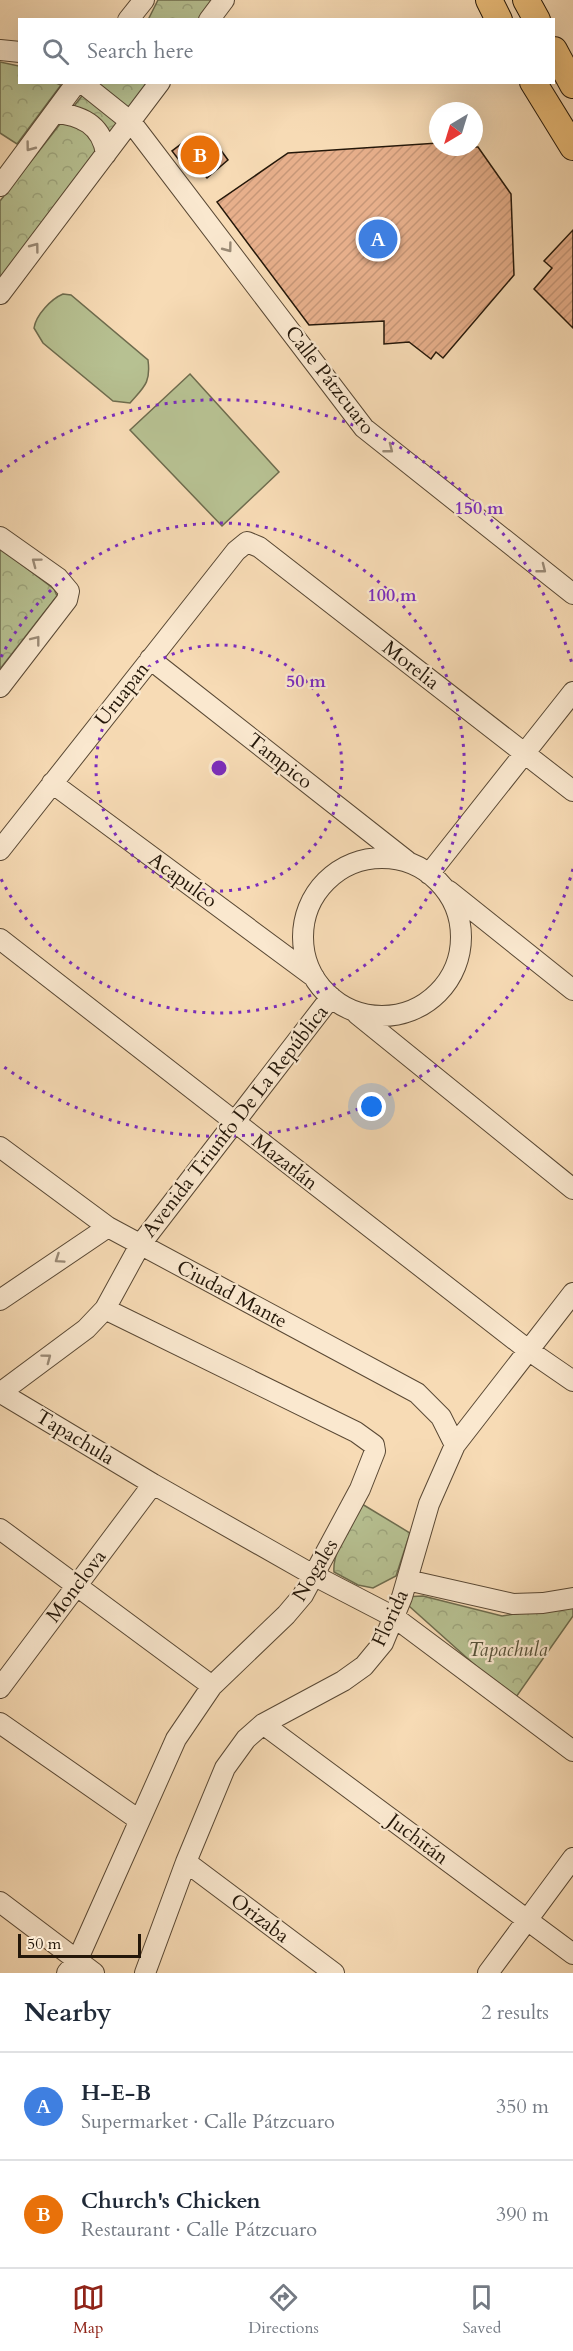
<!DOCTYPE html>
<meta charset="utf-8">
<style>
:root{--surface:#fff;--page:#f2f2f3;--text:#1f2937;--muted:#747a83;--line:#e0e1e3;--accent:#8f2418}
body{margin:0;font-family:Cardo,serif;background:var(--page);color:var(--text)}
.compass{position:absolute;left:429px;top:102px;width:54px;height:54px;border-radius:50%;background:var(--surface);box-shadow:0 6px 24px #0002;rotate:218deg}
.scale{position:absolute;left:18px;bottom:15px;width:123px;box-sizing:border-box;padding-left:6px;border:3px solid #241709;border-top:0;font-size:16px;line-height:21px;white-space:nowrap;color:#241709;-webkit-text-stroke:4px #fae8cf;paint-order:stroke}
.you{position:absolute;left:372px;top:1107px;width:21px;height:21px;margin:-15px;border:4px solid #fff;border-radius:50%;background:#1a73e8;box-shadow:0 0 0 9px #1a73e833}
.badge{display:grid;place-items:center;width:39px;height:39px;border-radius:50%;background:var(--accent);color:#fff;font-size:20px;font-weight:700}
.pin{position:absolute;translate:-50% -50%;border:3px solid #fff;box-shadow:0 2px 6px #0006}
.list{margin:0;padding:0;list-style:none}
h2{display:flex;justify-content:space-between;align-items:center;height:78px;margin:0;padding:0 24px;font-size:26px}
h2 small{font-size:20px;font-weight:400;color:var(--muted)}
.list li{display:grid;grid-template-columns:39px 1fr auto;gap:18px;align-items:center;box-sizing:border-box;height:108px;padding:0 24px;border-top:2px solid var(--line)}
.list b{display:block;font-size:22px;white-space:nowrap}
.list p{margin:0;font-size:20px;white-space:nowrap;color:var(--muted)}
.list em{font-size:20px;font-style:normal;color:var(--muted)}
.icon{flex:none;width:33px;height:33px;fill:none;stroke:currentColor;stroke-width:2;stroke-linecap:round;stroke-linejoin:round}
.map{position:relative;flex:none;width:573px;height:1973px;overflow:hidden}
.search{position:absolute;background:var(--surface);box-shadow:0 6px 24px #0002;left:18px;right:18px;top:18px;height:66px;display:flex;align-items:center;gap:15px;box-sizing:border-box;padding:0 21px;border-radius:0px;color:var(--muted);font-size:22px}
.sheet{height:294px;background:var(--surface)}
nav{display:flex;justify-content:space-around;align-items:center;box-sizing:border-box;height:84px;border-top:2px solid var(--line);background:var(--surface);font-size:16px;color:var(--muted)}
nav a{display:grid;justify-items:center;gap:3px}
nav .on{color:var(--accent)}
.map>svg:first-child{display:block}
.grass{fill:#b7c192;stroke:#6e6c4e;stroke-width:1.5}
.park{fill:url(#park-crowns);stroke:#6e6c4e;stroke-width:1.5}
.building{fill:url(#building-hatch);stroke:#241709;stroke-width:1.5}
.lines{fill:none;stroke-linecap:round;stroke-linejoin:round}
.minor-casing{stroke:#594834;stroke-width:22}
.major-casing{stroke:#241709;stroke-width:28}
.minor{stroke:#fae8cf;stroke-width:20}
.major{stroke:#ecbe7a;stroke-width:26}
.oneway{stroke:#9a8a76}
.ring{fill:none;stroke:#7b2cbf;stroke-width:3;stroke-dasharray:3 6}
.labels{text-anchor:middle;dominant-baseline:central;stroke-width:4.5;stroke-linejoin:round;paint-order:stroke}
.street-label{font-size:20px;fill:#241709;stroke:#fae8cf}
.park-label{font-size:20px;font-style:italic;fill:#575239;stroke:#fae8cf}
.centre{fill:#7b2cbf;stroke:#fae8cf;stroke-width:3}
.ring-label{font-size:18px;text-anchor:middle;font-weight:bold;fill:#7b2cbf;stroke:#fae8cf;stroke-width:4.5;stroke-linejoin:round;paint-order:stroke}
</style>
<div class="map">
<svg width="573" height="1973" viewBox="0 0 573 1973">
<defs>
<pattern id="park-crowns" width="20" height="18" patternUnits="userSpaceOnUse" patternTransform="scale(1.5)"><rect width="20" height="18" fill="#b7c192"/><path d="M2 6a3 3 0 1 1 6 0M12 15a3 3 0 1 1 6 0" fill="none" stroke="#9da57d"/></pattern>
<pattern id="building-hatch" width="6" height="6" patternUnits="userSpaceOnUse" patternTransform="scale(1.5)"><rect width="6" height="6" fill="#e7af8b"/><path d="M-1 1l2-2M0 6l6-6M5 7l2-2" fill="none" stroke="#c69677"/></pattern>
</defs>
<rect width="100%" height="100%" fill="#f7dbb5"/>
<filter id="stains"><feTurbulence type="fractalNoise" baseFrequency=".00333" numOctaves="4"/><feColorMatrix values="0 0 0 0 .2 0 0 0 0 .09 0 0 0 0 .02 0 0 0 .5 -.17"/></filter>
<radialGradient id="worn" r=".72"><stop offset=".6" stop-color="#630" stop-opacity="0"/><stop offset="1" stop-color="#630" stop-opacity=".3"/></radialGradient>
<path class="grass" d="M63,294L71,295L148,360C151,383 144,387 130,403L113,401L43,343L34,328C36,315 51,299 63,294Z
M190,374L279,472L222,526L130,430Z"/>
<path class="park" d="M158,0H214L200,19L148,20Z
M0,62L19,66L20,82L56,83L61,85L17,144L0,133Z
M92,83H153L0,285V201Z
M0,548L54,589L57,596L0,669Z
M362,1504L410,1533L396,1576L373,1588L358,1585L334,1572C332,1550 352,1524 362,1504Z
M423,1596L502,1616L573,1605V1616L514,1700L409,1606L402,1597Z"/>
<path class="building" d="M193,135L212,138L228,160L207,178L198,167L189,173L172,151Z
M438,143V147H478L511,194L514,275L443,358L436,352L431,359L409,342L384,344V321L309,325L217,202L288,153Z
M573,230V328L534,289L552,268L544,261Z"/>
<g class="lines">
<g class="minor-casing">
<path id="minor" d="M128,20L144,0
M209,20L224,0
M0,50L20,52
M81,82L131,122L364,428L573,594
M55,113C81,115 102,125 106,154
M0,186L77,82
M0,294L160,82
M0,537L58,578L69,591L67,600L0,687
M150,659L407,861
M52,783L314,977
M0,850L236,551L247,542L259,547L573,791
M303 937a79 79 0 1 1 158 0a79 79 0 1 1-158 0Z
M429,874L573,692
M449,891L573,990
M0,939L528,1350L573,1381
M357,1014L573,1189
M0,1147L108,1227L417,1393L441,1417L455,1445
M0,1300L108,1227
M0,1393L86,1329L105,1309L140,1245L331,997
M1,1393L153,1484L315,1576L394,1617L573,1751
M0,1529L212,1686
M407,1580L513,1604L543,1603L573,1598
M0,1688L153,1484
M0,1723L139,1820
M263,1724L573,1954
M186,1862L334,1973
M0,1902L94,1973
M67,1973L77,1961L176,1739L212,1686L286,1615L303,1595L360,1489L375,1451L374,1445L356,1432L105,1309
M145,1973L186,1862L225,1768L246,1739L263,1724L343,1681L364,1666L383,1643L402,1597L429,1504L455,1445L573,1293
M488,1973L573,1858"/>
</g>
<g class="major-casing">
<path id="major" d="M489,0L499,20
M526,0L537,20
M554,50L573,85
M533,82L573,147"/>
</g>
<use href="#minor" class="minor"/>
<use href="#major" class="major"/>
</g>
<defs><path id="oneway-chevron" d="M-2-3.5L2.5 0L-2 3.5" fill="none" stroke-width="1.6" stroke-linecap="round" stroke-linejoin="round" transform="scale(1.5)"/></defs>
<g class="oneway">
<use href="#oneway-chevron" transform="translate(30 147) rotate(127)"/>
<use href="#oneway-chevron" transform="translate(35 247) rotate(-53)"/>
<use href="#oneway-chevron" transform="translate(228 248) rotate(53)"/>
<use href="#oneway-chevron" transform="translate(389 449) rotate(38)"/>
<use href="#oneway-chevron" transform="translate(36 562) rotate(-143)"/>
<use href="#oneway-chevron" transform="translate(542 569) rotate(38)"/>
<use href="#oneway-chevron" transform="translate(36 640) rotate(-52)"/>
<use href="#oneway-chevron" transform="translate(59 1259) rotate(146)"/>
<use href="#oneway-chevron" transform="translate(47 1358) rotate(-37)"/>
</g>
<g class="ring">
<circle cx="219" cy="768" r="123"/>
<path d="M1 657A245 245 0 1 1 1 879"/>
<path d="M573 869A368 368 0 0 1 0 1064M0 472A368 368 0 0 1 573 667"/>
</g>
<g class="labels">
<g class="street-label">
<text transform="translate(330 380) rotate(52)">Calle Pátzcuaro</text>
<text transform="translate(411 665) rotate(38)">Morelia</text>
<text transform="translate(122 694) rotate(-52)">Uruapan</text>
<text transform="translate(280 761) rotate(38)">Tampico</text>
<text transform="translate(183 880) rotate(36)">Acapulco</text>
<text transform="translate(235 1121) rotate(-52)">Avenida Triunfo De La República</text>
<text transform="translate(285 1162) rotate(38)">Mazatlán</text>
<text transform="translate(232 1294) rotate(28)">Ciudad Mante</text>
<text transform="translate(75 1437) rotate(31)">Tapachula</text>
<text transform="translate(315 1570) rotate(-59)">Nogales</text>
<text transform="translate(76 1586) rotate(-53)">Monclova</text>
<text transform="translate(390 1618) rotate(-65)">Florida</text>
<text transform="translate(418 1839) rotate(37)">Juchitán</text>
<text transform="translate(260 1918) rotate(37)">Orizaba</text>
</g>
<g class="park-label">
<text x="508" y="1649">Tapachula</text>
</g>
</g>
<circle cx="219" cy="768" r="9" class="centre"/>
<g class="ring-label">
<text x="479" y="514">150 m</text>
<text x="392" y="601">100 m</text>
<text x="306" y="687">50 m</text>
</g>
<rect width="100%" height="100%" filter="url(#stains)"/>
<rect width="100%" height="100%" fill="url(#worn)"/>
</svg>
<svg class="compass" viewBox="-18 -18 36 36"><path d="M0-13l5 13h-10z" fill="#e53935"/><path d="M0 13l5-13h-10z" fill="#747a83"/></svg>
<div class="scale">50 m</div>
<div class="you"></div>
<div class="pin badge" style="left:378px;top:239px;background:#3f7fe0">A</div>
<div class="pin badge" style="left:200px;top:155px;background:#e8710a">B</div>
<div class="search"><svg class="icon" aria-label="search" viewBox="0 0 24 24"><circle cx="10" cy="10" r="6"/><path d="M15 15l6 6"/></svg>Search here</div>
</div>
<section class="sheet">
<h2>Nearby<small>2 results</small></h2>
<ul class="list">
<li><span class="badge" style="background:#3f7fe0">A</span><div><b>H-E-B</b><p>Supermarket · Calle Pátzcuaro</p></div><em>350 m</em></li>
<li><span class="badge" style="background:#e8710a">B</span><div><b>Church's Chicken</b><p>Restaurant · Calle Pátzcuaro</p></div><em>390 m</em></li>
</ul>
</section>
<nav>
<a class="on"><svg class="icon" aria-label="map" viewBox="0 0 24 24"><path d="M3 6l6-2 6 2 6-2v14l-6 2-6-2-6 2zM9 4v14M15 6v14"/></svg>Map</a>
<a><svg class="icon" aria-label="directions" viewBox="0 0 24 24"><path d="M12 3l9 9-9 9-9-9zM9 14v-3h6M13 9l2 2-2 2"/></svg>Directions</a>
<a><svg class="icon" aria-label="saved" viewBox="0 0 24 24"><path d="M7 4h10v16l-5-4-5 4z"/></svg>Saved</a>
</nav>
